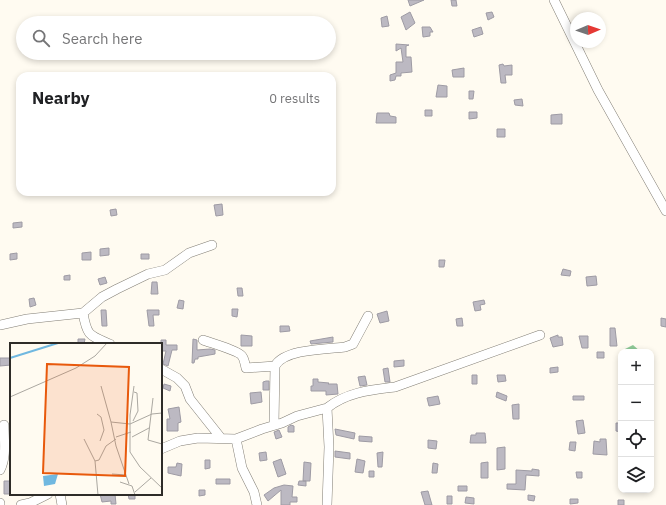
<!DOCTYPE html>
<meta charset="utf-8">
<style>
:root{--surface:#fff;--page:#f6f6f6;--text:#202124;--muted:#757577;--line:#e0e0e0}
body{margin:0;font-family:"IBM Plex Sans",sans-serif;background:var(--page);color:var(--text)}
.controls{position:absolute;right:12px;bottom:12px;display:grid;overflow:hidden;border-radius:8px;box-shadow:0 2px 6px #0003}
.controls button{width:36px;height:36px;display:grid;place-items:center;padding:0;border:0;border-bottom:1px solid var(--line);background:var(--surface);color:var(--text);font:20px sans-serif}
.compass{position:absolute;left:570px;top:12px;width:36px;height:36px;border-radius:50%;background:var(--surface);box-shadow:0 2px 6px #0003;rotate:88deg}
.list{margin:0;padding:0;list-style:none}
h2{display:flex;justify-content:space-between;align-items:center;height:52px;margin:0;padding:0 16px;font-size:17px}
h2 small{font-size:13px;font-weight:400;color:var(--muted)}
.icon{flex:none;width:22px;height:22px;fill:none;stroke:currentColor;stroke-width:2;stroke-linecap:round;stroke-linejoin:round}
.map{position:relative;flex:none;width:666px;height:505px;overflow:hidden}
.search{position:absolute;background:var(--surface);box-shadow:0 2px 6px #0003;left:16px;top:16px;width:320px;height:44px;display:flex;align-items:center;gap:10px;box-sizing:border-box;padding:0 14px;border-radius:22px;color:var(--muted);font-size:15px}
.panel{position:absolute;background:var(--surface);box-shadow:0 2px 6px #0003;left:16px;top:72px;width:320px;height:124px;border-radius:12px}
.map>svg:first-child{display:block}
.forest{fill:#8ec997}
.building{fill:#bcb9c2;stroke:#9e9ba4}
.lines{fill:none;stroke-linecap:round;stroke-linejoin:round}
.minor-casing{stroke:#827e75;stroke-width:10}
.minor{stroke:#fff;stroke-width:9}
.inset-river{fill:none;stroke:#70b8e0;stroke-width:2}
.inset-road{fill:none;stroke:#aba8a1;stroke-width:1}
.view{fill:#e8590c;fill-opacity:0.15;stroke:#e8590c;stroke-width:2}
.inset-edge{fill:none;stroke:#2e2c28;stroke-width:2}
</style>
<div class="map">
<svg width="666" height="505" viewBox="0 0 666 505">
<rect width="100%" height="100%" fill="#fffbf1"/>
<path class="forest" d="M633,345L641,352H625V349Z"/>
<path class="building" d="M408,0H424L410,6Z
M451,0H456L457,6H452Z
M410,12L415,23L406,30L401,17Z
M492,12L494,17L488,20L486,13Z
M387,16L389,26L382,27L381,18Z
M422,27H430L433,32H430V36L423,37Z
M481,27L483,34L474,37L472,30Z
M396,44L409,45L406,46V57H411L412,72L401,73V76H396L395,80L390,81V75L396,73V62H403L401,48L396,51Z
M503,64L504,66L512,65V75H505L506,83H501L499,65Z
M464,68V77H453L452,70Z
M438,85L447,86V97H436Z
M469,91H474L473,99H469Z
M522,99L523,106L515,105L514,100Z
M425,110H432V116H425Z
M469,112H477V118L469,119Z
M377,113H389L390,116L396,117V123H376Z
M562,114V124H551V115Z
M497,129H505V137H497Z
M222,204L223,215L216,216L214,205Z
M116,209L117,215L111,216L110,210Z
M22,222V227L13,228V223Z
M109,248V255L100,256V249Z
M91,252V260H82V253Z
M17,253V259L10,260V254Z
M141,254H149V259H141Z
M439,260H445L444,267H439Z
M563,269L571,271L570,276L561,275Z
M70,275V280H64V276Z
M596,276L597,285L587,286L586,277Z
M105,277L107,283L100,285L98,279Z
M152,282H157L158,294H151Z
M237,288H242L243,296H238Z
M34,298L36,305L30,307L29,299Z
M179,300L184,301L183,309L177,308Z
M484,300L485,304L480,305L481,310L475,311L473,302Z
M232,309H238L237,317L232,316Z
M101,310H106L107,326H102Z
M147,310H159V315H153L154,326H149Z
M387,311L389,321L380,323L377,314Z
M462,318L463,326H457L456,319Z
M661,318L666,319V327L661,326Z
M280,326H289L290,331L280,332Z
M610,328H615L617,346H610Z
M241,335L252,336V346H241Z
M558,335V337H562L563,345L553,347L550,338Z
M579,336H588V348H582Z
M333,337V342L311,344L310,341Z
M78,339H85L84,344H78Z
M193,339L197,340V350L210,349L215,350V354L198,357V359H195L194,363H192Z
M161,340H166V345H177V350H172L168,366L163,364L166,351H161Z
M597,352H604V358H597Z
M0,358H11V365L0,366Z
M404,360V366L394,367V361Z
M558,367V372L550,373V368Z
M388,368L390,382H385L383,369Z
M472,375H477V384H472Z
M497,375H505L506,381L498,382Z
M365,376L367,385L360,386L358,377Z
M313,379H318V382L329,383L328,384H337L338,394L326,395V391H311V386H313Z
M266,381H269V390H263V382Z
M164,384L171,386L170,391L163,388Z
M261,392L262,402L251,404L250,393Z
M497,392L507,396L506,401L496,397Z
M438,396L440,404L429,406L427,398Z
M573,396H584V400H573Z
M519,404V419H513L512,405Z
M179,407L181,422L178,423V431H167V419H170L168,409Z
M583,420L585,433L578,434L576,421Z
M616,423H621V432L616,431Z
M291,425L294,426V432H288V427Z
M335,429L355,433L354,439L336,435Z
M279,430L282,437L276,439L274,432Z
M476,433H485L486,443H470L471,435H476Z
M359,436L372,437V442L359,441Z
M600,439H606L607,455L593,454L594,441L600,442Z
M428,440L437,441L436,449L428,448Z
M570,442H576L575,451L569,450Z
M505,447V469L497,470V448Z
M335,451L350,453V459L335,457Z
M266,452L267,460L260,461L259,453Z
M383,452L382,467H378L377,453Z
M281,459L286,474L278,477L273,462Z
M357,459L365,461L363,473L355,472Z
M205,460H210V468L205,469Z
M304,462L311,463L310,481H303Z
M488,462V478H481V463Z
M177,463L182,464L181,476L168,473V467H176Z
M433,463L438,464L437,473H432Z
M532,469L539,470V476L526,475L525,490L507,489V484H516V470L532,471Z
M369,471H374V477H369Z
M576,472H582V478H577Z
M216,479H230V484H216Z
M4,481H11V494H4Z
M299,481H306V486L298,485Z
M284,485L293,486L292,497H297V502H290V505H281V490L268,501L264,495L274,488Z
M458,486H467V491H458Z
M199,490H205V495L199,496Z
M428,491L432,505H425L421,492Z
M100,494H115L116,504H111V501L102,502Z
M128,494H135V499H129Z
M528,495L535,496L534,501L528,500Z
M447,496H452V504H447Z
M466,497L474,498V504L465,503Z
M570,499H578V503L570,504Z
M618,500H624V505H618Z"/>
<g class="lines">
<g class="minor-casing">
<path id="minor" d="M554,0L598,90L666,211
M83,313C87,336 89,335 110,344
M0,325L27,319L83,313L102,297L117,289L148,274L165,270L189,253L212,245
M203,340C211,343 239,351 242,356C244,358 245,364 246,368L275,366
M161,369L177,378L185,386L190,399L221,438
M274,424L275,366C284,349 327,349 345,347L353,344L368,316
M236,439L242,468L254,492L257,505
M161,449L180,441L198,438L236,439L262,429L282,423L297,416L327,408
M0,470C7,456 4,440 4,425
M60,494L62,505
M0,503V505
M21,505L30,503L48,494
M327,505L329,447L327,408C347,392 371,390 395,387L540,335"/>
</g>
<use href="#minor" class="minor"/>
</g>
<g transform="translate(10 343)">
<rect width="152" height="152" fill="#fffbf1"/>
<path d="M48,131L45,141L34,143L33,133Z" fill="#70b8e0"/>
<path class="inset-river" d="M0,15L48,0"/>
<path class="inset-road" d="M91,43L101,79L120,81L142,71L152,70M124,43L120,72V109L130,124L152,145M0,54L66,25L85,13L97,0M143,55L138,97L152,101M87,71L91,74L94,87L90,98M123,78L128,68L127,50L124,49M101,79L106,103L119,141M106,94L121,89M122,94L139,85M74,96L85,118L88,152M85,118L89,117L96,103L106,96M102,131L116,132M110,139L122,143L125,152M125,149L141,135"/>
<path class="view" d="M37,21L119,24L115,133L33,130Z"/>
<rect width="152" height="152" class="inset-edge"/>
</g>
</svg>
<div class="controls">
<button>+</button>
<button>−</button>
<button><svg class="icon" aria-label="locate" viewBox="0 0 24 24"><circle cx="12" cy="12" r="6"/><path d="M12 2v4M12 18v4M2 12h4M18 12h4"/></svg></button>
<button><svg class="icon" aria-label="layers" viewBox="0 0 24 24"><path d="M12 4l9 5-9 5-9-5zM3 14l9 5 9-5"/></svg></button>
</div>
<svg class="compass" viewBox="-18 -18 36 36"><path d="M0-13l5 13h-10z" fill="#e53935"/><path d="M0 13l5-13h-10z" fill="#757577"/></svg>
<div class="search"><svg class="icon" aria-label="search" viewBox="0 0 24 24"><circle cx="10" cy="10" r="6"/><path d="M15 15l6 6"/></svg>Search here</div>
<section class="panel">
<h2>Nearby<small>0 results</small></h2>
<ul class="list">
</ul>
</section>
</div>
